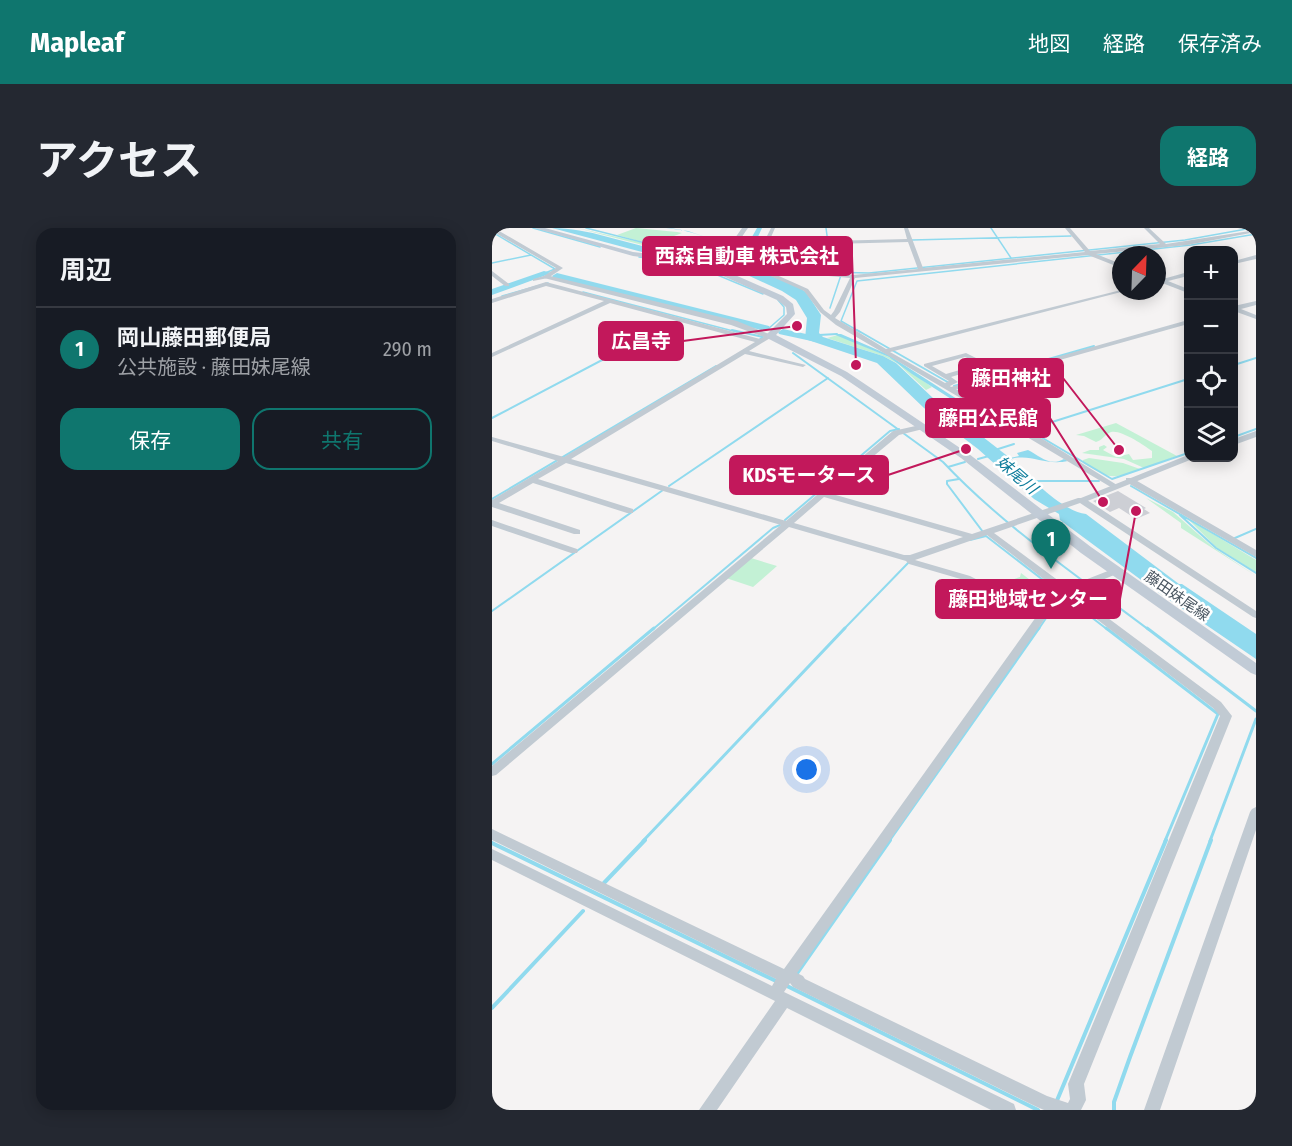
<!DOCTYPE html>
<html lang="ja">
<meta charset="utf-8">
<style>
:root{--surface:#171b24;--page:#242831;--text:#f1f3f6;--muted:#9ea1a6;--line:#363941;--accent:#0f766e}
body{margin:0;font-family:"Fira Sans Condensed","Noto Sans JP",sans-serif;background:var(--page);color:var(--text)}
.controls{position:absolute;right:18px;top:18px;display:grid;overflow:hidden;border-radius:12px;box-shadow:0 3px 15px #0003}
.controls button{width:54px;height:54px;display:grid;place-items:center;padding:0;border:0;border-bottom:2px solid var(--line);background:var(--surface);color:var(--text);font:30px sans-serif}
.compass{position:absolute;left:620px;top:18px;width:54px;height:54px;border-radius:50%;background:var(--surface);box-shadow:0 3px 15px #0003;rotate:23deg}
.you{position:absolute;left:315px;top:542px;width:21px;height:21px;margin:-15px;border:4px solid #fff;border-radius:50%;background:#1a73e8;box-shadow:0 0 0 9px #1a73e833}
.badge{display:grid;place-items:center;width:39px;height:39px;border-radius:50%;background:var(--accent);color:#fff;font-size:20px;font-weight:700}
.pin{position:absolute;translate:-50% -50px;filter:drop-shadow(0 2px 3px #0008)}
.pin::after{content:'';position:absolute;top:32px;width:21px;height:18px;background:inherit;clip-path:polygon(0 0,100% 0,50% 100%)}
.list{margin:0;padding:0;list-style:none}
h2{display:flex;justify-content:space-between;align-items:center;height:78px;margin:0;padding:0 24px;font-size:26px}
h2 small{font-size:20px;font-weight:400;color:var(--muted)}
.list li{display:grid;grid-template-columns:39px 1fr auto;gap:18px;align-items:center;box-sizing:border-box;height:84px;padding:0 24px;border-top:2px solid var(--line)}
.list b{display:block;font-size:22px;white-space:nowrap}
.list p{margin:0;font-size:20px;white-space:nowrap;color:var(--muted)}
.list em{font-size:20px;font-style:normal;color:var(--muted)}
.actions{display:flex;gap:12px;padding:18px 24px}
.actions a{flex:1;padding:14px 0;border:2px solid var(--accent);border-radius:18px;text-align:center;font-size:21px;color:var(--accent)}
.actions .main{background:var(--accent);color:#fff}
.icon{flex:none;width:33px;height:33px;fill:none;stroke:currentColor;stroke-width:2;stroke-linecap:round;stroke-linejoin:round}
.map{position:relative;flex:none;width:764px;height:882px;overflow:hidden;border-radius:18px}
header{display:flex;align-items:center;gap:36px;box-sizing:border-box;height:84px;padding:0 30px;background:var(--accent);color:#fff}
header strong{font-size:28px}
nav{display:flex;gap:33px;margin-inline-start:auto;font-size:21px}
.intro{display:flex;align-items:center;justify-content:space-between;box-sizing:border-box;height:144px;padding:0 36px}
h1{margin:0;font-size:42px}
.button{padding:15px 27px;border-radius:18px;background:var(--accent);color:#fff;font-size:21px;font-weight:700}
main{display:flex;gap:36px;padding:0 36px}
aside{flex:1;background:var(--surface);border-radius:18px;box-shadow:0 3px 15px #0003}
.map>svg:first-child{display:block}
.green{fill:#c3f1d5}
.water{fill:#90daee}
.lines{fill:none;stroke-linecap:round;stroke-linejoin:round}
.stream-far3{stroke:#90daee;stroke-width:1.5}
.stream-far2{stroke:#90daee;stroke-width:2}
.stream-far1{stroke:#90daee;stroke-width:3}
.stream{stroke:#90daee;stroke-width:4}
.river{fill:#90daee;fill-rule:evenodd}
.building{fill:#cdcfd5}
.minor{fill:#c1cad2;fill-rule:evenodd}
.tertiary{fill:#c1cad2;fill-rule:evenodd}
.secondary{fill:#c1cbd6;fill-rule:evenodd}
.labels{text-anchor:middle;dominant-baseline:central;stroke-width:5;stroke-linejoin:round;paint-order:stroke}
.far-street-label{font-size:15px;fill:#4a5661;stroke:#fff}
.far-water-label{font-size:16px;font-style:italic;fill:#0c7c9b;stroke:#fff}
.leader{fill:none;stroke:#c2185b;stroke-width:2}
.callout-dot{fill:#c2185b;stroke:#fff;stroke-width:2}
.callout{fill:#c2185b;stroke:#c2185b;stroke-width:2}
.callout-label{font-size:20px;text-anchor:middle;font-weight:bold;fill:#fff}
</style>
<header>
<strong>Mapleaf</strong>
<nav><a>地図</a><a>経路</a><a>保存済み</a></nav>
</header>
<div class="intro"><h1>アクセス</h1><a class="button">経路</a></div>
<main>
<aside>
<h2>周辺<small></small></h2>
<ul class="list">
<li><span class="badge">1</span><div><b>岡山藤田郵便局</b><p>公共施設 · 藤田妹尾線</p></div><em>290 m</em></li>
</ul>
<div class="actions"><a class="main">保存</a><a>共有</a></div>
</aside>
<div class="map">
<svg width="764" height="882" viewBox="0 0 764 882">
<rect width="100%" height="100%" fill="#f5f3f3"/>
<path class="green" d="M85,0L170,19L125,7L144,0L185,4L190,5L174,11L183,14L178,18L187,21L231,25L166,21Z
M346,107L399,130L440,159L434,162L405,135L391,128L335,110Z
M624,195L685,228L652,240L632,231L590,225L598,222H607V219L612,217L615,219L611,222L624,229L637,226L641,232L660,230V223C652,217 628,201 619,204C613,206 611,212 604,214L592,208L584,207Z
M597,230L631,235L648,241C618,252 619,251 591,235V232Z
M654,270L681,284L722,320L764,348L689,300V295Z
M696,291L764,332V344L725,320Z
M259,330L285,338L261,359L234,350Z
M529,345L546,358L523,373L504,364L517,358L516,353L528,349Z"/>
<path class="water" d="M60,0C97,0 131,15 168,22C194,26 220,25 245,34C251,32 257,21 256,17L240,18L196,3L174,0C203,1 227,19 256,16L265,0H270L258,26L248,35L306,59L314,64L329,87L327,105L331,109L391,128L404,135L442,171L518,230L527,228L525,225L536,222C548,228 557,239 572,231L576,233C553,238 539,225 519,231C538,249 569,283 594,286L687,356H690L764,406V431L660,360L568,292L567,286L542,271L486,221L432,180L385,135L313,111L315,90L304,72L290,63L227,34L150,24Z
M341,106H349L395,126L493,189L489,190L420,146L397,129Z"/>
<g class="lines">
<path class="stream-far3" d="M41,0L108,19
M94,0L165,18L229,25
M334,0L340,45
M499,0L519,30
M0,4L63,41L53,45
M420,12L579,8
M276,15L339,14
M273,18L275,28L333,44L377,45L693,12L760,0
M242,25H245
M147,29L199,36L271,66
M0,35L39,27
M91,64L245,104
M10,68L56,55
M338,80L349,47
M276,101L292,87V79L286,72
M164,104L185,93
M368,104L349,93L365,53L699,17L764,6"/>
<path class="stream-far2" d="M240,102L271,109L267,112
M365,102L459,156
M327,107L345,106
M301,125L451,234C511,298 587,349 657,402
M742,137L764,130
M462,158L602,118
M464,159L620,251L696,225
M0,190L167,102
M538,201L696,151
M742,209L764,201
M503,222L522,216
M486,231L497,228
M456,239L473,234
M467,251L455,253V256L494,308L616,402
M541,253H607
M177,258L336,150
M639,258L764,330
M0,271L224,138
M688,287L724,320L764,345
M293,292L398,203L407,201
M743,310L764,301
M478,312L494,308
M0,383L171,262
M160,402L281,300L288,297
M351,402L418,333
M546,402L567,371L572,368"/>
<path class="stream-far1" d="M614,400L726,486L673,613
M655,400L764,483
M0,536L162,400
M151,613L353,400
M397,613L547,400
M718,613L764,491"/>
<path class="stream" d="M0,615L284,753
M111,656L153,612
M303,748L398,612
M293,757L546,882
M0,780L91,683
M561,882L674,612
M622,882V874L638,829L719,612"/>
<path class="river" d="M52,43L60,45L0,67V61Z
M65,45L277,98L278,100L273,103L62,50L60,48Z
M291,101L328,109L329,111L324,114L287,106L286,104Z"/>
</g>
<path class="building" d="M626,263L654,280L652,281L658,285L644,291L627,280L618,284L601,273Z"/>
<g class="lines">
<path class="minor" d="M0,0H2L71,40L56,50L41,53V51L52,48L64,40L0,3Z
M279,0H283L276,16L299,18L296,20L273,19L265,21V25L291,34L304,28L305,18L333,16L336,18L339,41L332,44L361,47L426,41L416,14L339,16L337,13L415,11L412,0H416L431,40L593,24L573,0H578L598,23L668,16L652,0H657L674,16L764,2V4L695,17L604,26L629,36V40L596,27L363,50L348,84L343,90L394,121L629,62V63H633L398,124L453,155L457,153L432,138V136L474,125L494,135L504,132L507,134L459,149L466,154L458,158L459,159L696,92V96L464,161L536,202L625,257V261H622L530,206L344,97L328,84L312,63L245,33L243,30L249,21L238,20V18H262L271,16ZM310,20H331L333,40L326,43L297,35L309,30ZM254,21H259L260,27L266,30L326,47L358,50L342,83L339,87L332,82L316,61L249,31ZM473,129L488,136L454,146L440,138Z
M764,27V31L742,36V33Z
M0,43L17,56V58H13L0,48Z
M696,44V48L676,53L696,61V65L665,53V49L671,51Z
M54,54L268,111L276,107H280V109L257,123L314,137L311,139L253,126L79,231L294,293L401,203L428,197L432,199L431,201L407,207L337,265L480,306L586,270H592L764,383V390L761,389L588,275L502,305L575,359L621,341H627L629,343L627,345L581,364L729,474L740,488L592,856L594,872L589,882H552L545,879L301,759L298,755L292,764L522,876L524,882H499L295,780L225,882H207L283,773L0,632V621L280,758L284,751L0,612V601L292,741L544,389L472,352L417,336L414,333L297,299L4,547L0,548V538L289,297L74,235L46,251L141,281V285H135L41,255L7,275L88,302V306H82L0,279V272L66,233L0,213V209L72,229L263,114L118,75L0,129V125L112,73L54,58L0,75V71ZM332,269L471,309L418,327H412L302,295ZM495,307L567,363L562,365L548,384L478,348L423,332ZM573,367L721,480L728,488L576,856L578,871L576,875L555,868L313,751L311,748L305,745L568,369Z
M764,73V77L749,81L764,87V91L742,83V78Z
M634,250H640L764,322V329L634,254Z
M0,292L85,321L86,323L85,325H79L0,298Z
M764,579V602L668,882H652L758,584L760,581Z"/>
<path class="tertiary" d="M250,0H256C245,16 232,37 211,37V35L234,23Z
M54,47L245,93L282,108L275,110L239,97L52,50L50,49Z
M764,203V209L742,217V211Z
M696,227V230H703L593,274H585L584,272Z"/>
<path class="secondary" d="M42,0H53L141,24L209,32L291,68L301,76L303,86L284,107L355,144L477,226L599,319L764,435V447L759,445L589,325L469,230L349,148L275,110V106L295,86L294,79L285,72L204,36L141,28Z"/>
</g>
<g class="labels">
<g class="far-street-label">
<text transform="translate(685 368) rotate(35)">藤田妹尾線</text>
</g>
<g class="far-water-label">
<text transform="translate(525 247) rotate(41)">妹尾川</text>
</g>
</g>
<path class="leader" d="M364 137L360 28M305 98L191 113M627 222L571 150M611 274L558 190M474 221L396 247M644 283L628 371"/>
<g class="callout-dot">
<circle cx="364" cy="137" r="6"/>
<circle cx="305" cy="98" r="6"/>
<circle cx="627" cy="222" r="6"/>
<circle cx="611" cy="274" r="6"/>
<circle cx="474" cy="221" r="6"/>
<circle cx="644" cy="283" r="6"/>
</g>
<g class="callout">
<rect x="151" y="9" width="209" height="38" rx="6"/>
<rect x="107" y="94" width="84" height="38" rx="6"/>
<rect x="467" y="131" width="104" height="38" rx="6"/>
<rect x="434" y="171" width="124" height="38" rx="6"/>
<rect x="238" y="228" width="158" height="38" rx="6"/>
<rect x="444" y="352" width="184" height="38" rx="6"/>
</g>
<g class="callout-label">
<text x="255" y="35">西森自動車 株式会社</text>
<text x="149" y="120">広昌寺</text>
<text x="519" y="157">藤田神社</text>
<text x="496" y="197">藤田公民館</text>
<text x="317" y="254">KDSモータース</text>
<text x="536" y="378">藤田地域センター</text>
</g>
</svg>
<div class="controls">
<button>+</button>
<button>−</button>
<button><svg class="icon" aria-label="locate" viewBox="0 0 24 24"><circle cx="12" cy="12" r="6"/><path d="M12 2v4M12 18v4M2 12h4M18 12h4"/></svg></button>
<button><svg class="icon" aria-label="layers" viewBox="0 0 24 24"><path d="M12 4l9 5-9 5-9-5zM3 14l9 5 9-5"/></svg></button>
</div>
<svg class="compass" viewBox="-18 -18 36 36"><path d="M0-13l5 13h-10z" fill="#e53935"/><path d="M0 13l5-13h-10z" fill="#9ea1a6"/></svg>
<div class="you"></div>
<div class="pin badge" style="left:559px;top:341px">1</div>
</div>
</main>
